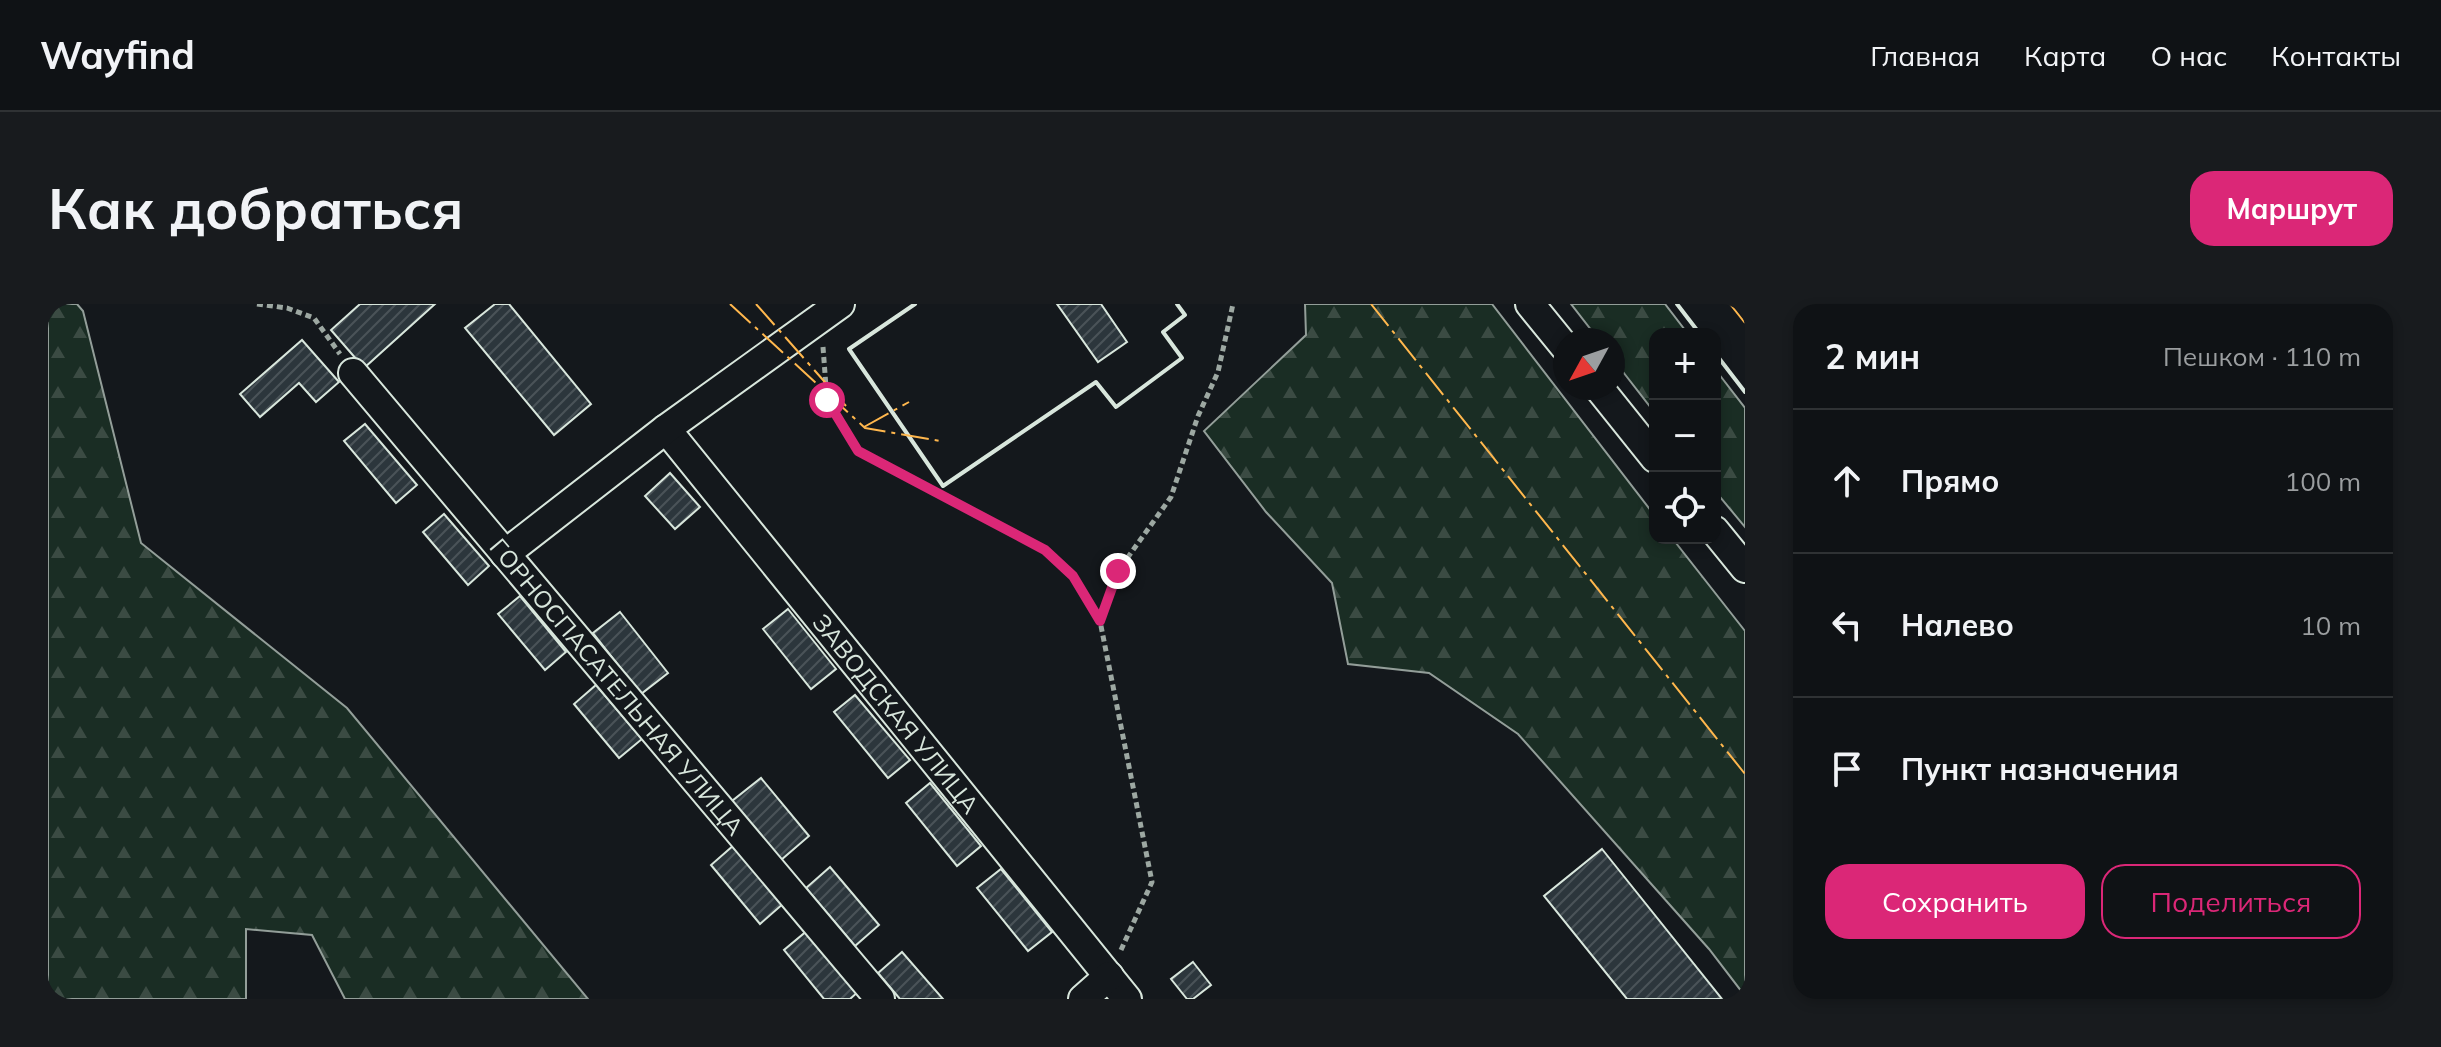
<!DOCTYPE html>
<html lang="ru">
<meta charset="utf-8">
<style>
:root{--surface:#0f1215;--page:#181b1e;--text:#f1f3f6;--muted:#9b9ea0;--line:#2f3234;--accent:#db2777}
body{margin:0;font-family:Mulish,sans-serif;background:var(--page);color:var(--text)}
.controls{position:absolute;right:24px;top:24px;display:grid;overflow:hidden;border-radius:16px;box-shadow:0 4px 12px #0003}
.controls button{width:72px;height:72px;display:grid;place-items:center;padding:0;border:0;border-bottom:2px solid var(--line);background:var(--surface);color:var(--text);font:40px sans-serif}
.compass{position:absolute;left:1505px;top:24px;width:72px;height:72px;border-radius:50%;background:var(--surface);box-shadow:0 4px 12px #0003;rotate:230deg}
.stop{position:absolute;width:24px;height:24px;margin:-18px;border:6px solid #db2777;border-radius:50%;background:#fff}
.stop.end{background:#db2777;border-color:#fff;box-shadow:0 2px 8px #0008}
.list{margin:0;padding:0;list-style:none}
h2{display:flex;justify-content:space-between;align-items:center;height:104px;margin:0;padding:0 32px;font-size:34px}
h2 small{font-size:26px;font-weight:400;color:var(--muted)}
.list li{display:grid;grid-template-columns:52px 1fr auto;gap:24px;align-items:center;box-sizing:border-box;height:144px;padding:0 32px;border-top:2px solid var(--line)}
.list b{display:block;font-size:30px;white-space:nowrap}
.list em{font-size:26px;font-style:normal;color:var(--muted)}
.actions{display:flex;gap:16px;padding:24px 32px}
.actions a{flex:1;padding:18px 0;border:2px solid var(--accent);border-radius:24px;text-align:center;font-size:28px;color:var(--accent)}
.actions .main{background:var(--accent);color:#fff}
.icon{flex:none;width:44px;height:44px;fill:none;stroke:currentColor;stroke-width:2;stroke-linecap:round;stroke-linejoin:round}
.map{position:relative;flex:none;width:1697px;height:695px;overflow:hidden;border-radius:24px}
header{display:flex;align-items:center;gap:48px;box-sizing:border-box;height:112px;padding:0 40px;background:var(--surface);border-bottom:2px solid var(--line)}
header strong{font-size:38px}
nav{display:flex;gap:44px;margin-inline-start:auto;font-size:28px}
.intro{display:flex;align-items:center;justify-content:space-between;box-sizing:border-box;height:192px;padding:0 48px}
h1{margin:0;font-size:56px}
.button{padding:20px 36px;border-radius:24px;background:var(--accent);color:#fff;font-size:28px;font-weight:700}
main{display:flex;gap:48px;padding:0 48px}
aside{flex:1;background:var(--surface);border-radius:24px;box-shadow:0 4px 12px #0003}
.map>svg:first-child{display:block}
.forest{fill:url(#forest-firs);stroke:#939e99;stroke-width:2}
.building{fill:url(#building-hatch);stroke:#d8e6dc;stroke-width:2}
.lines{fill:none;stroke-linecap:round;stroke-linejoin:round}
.minor-casing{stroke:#d8e6dc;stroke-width:32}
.path{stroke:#9da8a2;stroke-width:5;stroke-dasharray:6 4;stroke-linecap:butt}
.minor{stroke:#14181c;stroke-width:28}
.wall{stroke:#d8e6dc;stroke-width:4}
.power{stroke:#ffb74d;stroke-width:2;stroke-dasharray:28 6 4 6;stroke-linecap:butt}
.route{stroke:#db2777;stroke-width:10}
.labels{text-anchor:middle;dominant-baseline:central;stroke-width:6;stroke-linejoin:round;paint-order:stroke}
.street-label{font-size:24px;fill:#d8e6dc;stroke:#14181c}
</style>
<header>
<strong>Wayfind</strong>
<nav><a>Главная</a><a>Карта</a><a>О нас</a><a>Контакты</a></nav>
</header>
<div class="intro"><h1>Как добраться</h1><a class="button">Маршрут</a></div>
<main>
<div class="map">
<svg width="1697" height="695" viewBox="0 0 1697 695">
<defs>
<pattern id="forest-firs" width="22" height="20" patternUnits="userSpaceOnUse" patternTransform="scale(2)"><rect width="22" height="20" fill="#1a2d24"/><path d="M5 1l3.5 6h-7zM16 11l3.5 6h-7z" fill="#3b4b43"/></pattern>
<pattern id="building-hatch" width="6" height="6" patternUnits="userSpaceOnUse" patternTransform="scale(2)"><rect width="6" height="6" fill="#2c363c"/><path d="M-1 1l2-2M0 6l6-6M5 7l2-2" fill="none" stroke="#4a5358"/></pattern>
</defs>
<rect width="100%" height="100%" fill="#14181c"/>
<path class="forest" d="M0,0H29L35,7L93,239L299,404L540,695H297L264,631L198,625V695H0Z
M1257,0H1444L1607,212V234H1624L1697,327V692L1661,645L1470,430L1381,369L1300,360L1284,279L1218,208L1156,127L1258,31Z
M1523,0H1617L1640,30H1607V109L1565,55V36H1551Z
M1667,65L1697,104V223L1667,187Z"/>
<path class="building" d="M312,0H387L316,64L283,26Z
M447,0H461L543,100L506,131L417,24Z
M1009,0H1053L1079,38L1050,58Z
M254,36L291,78L268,98L251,79L212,113L192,90Z
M317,120L369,181L348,199L296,137Z
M622,169L652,203L627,225L597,192Z
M396,210L441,262L420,281L375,228Z
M472,292L518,348L497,366L450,310Z
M740,305L788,365L763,385L715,325Z
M572,308L620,369L593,390L545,329Z
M548,381L594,435L571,454L526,400Z
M807,391L862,456L840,474L786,408Z
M713,474L761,532L733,556L684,497Z
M882,479L933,542L909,562L858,499Z
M686,541L736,599L712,620L663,561Z
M1554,545L1674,695H1579L1496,592Z
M782,563L831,621L807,642L758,584Z
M953,565L1004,628L980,647L929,584Z
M760,626L811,687L802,695H776L736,646Z
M854,648L895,695H852L830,669Z
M1145,658L1163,681L1145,695H1139L1123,675Z"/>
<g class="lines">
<g class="minor-casing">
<g id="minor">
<path d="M1482,0L1517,43"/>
<path id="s1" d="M305,69L832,695"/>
<path d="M1551,84L1607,154"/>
<path id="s2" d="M618,125L1079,695"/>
<path d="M1667,227L1697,264"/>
<path d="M457,250L618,125L792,0"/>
<path d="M1035,695L1061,672"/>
</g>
</g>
<path class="path" d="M209,0L239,4L266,14L292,50
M775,43L779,96L810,147L997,246L1025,272L1052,316
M1073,646L1104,578L1052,317L1070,267L1123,193L1150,112L1170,68L1185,0"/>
<use href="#minor" class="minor"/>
<path class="wall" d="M867,0L801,45L895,182L1048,78L1068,103L1134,54L1115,28L1137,11L1129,0
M1629,0L1652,30
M1667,49L1697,88"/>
<path class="power" d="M682,0L817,124L892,137
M708,0L798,102
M1323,0L1697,470
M1682,0L1697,19
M816,123L861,98"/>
</g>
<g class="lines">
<path class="route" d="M779,96L810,147L997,246L1025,272L1052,317L1070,267"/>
</g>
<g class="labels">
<g class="street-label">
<text stroke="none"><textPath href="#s1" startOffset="410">ГОРНОСПАСАТЕЛЬНАЯ УЛИЦА</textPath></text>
<text stroke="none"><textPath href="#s2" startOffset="366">ЗАВОДСКАЯ УЛИЦА</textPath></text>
</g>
</g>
</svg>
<div class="controls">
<button>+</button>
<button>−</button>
<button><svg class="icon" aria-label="locate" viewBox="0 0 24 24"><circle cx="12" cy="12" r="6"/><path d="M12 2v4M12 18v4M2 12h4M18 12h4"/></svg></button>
</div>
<svg class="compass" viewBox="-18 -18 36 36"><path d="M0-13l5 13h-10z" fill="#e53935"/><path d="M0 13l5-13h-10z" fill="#9b9ea0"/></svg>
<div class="stop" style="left:779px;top:96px"></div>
<div class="stop end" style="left:1070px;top:267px"></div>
</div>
<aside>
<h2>2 мин<small>Пешком · 110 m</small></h2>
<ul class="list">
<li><svg class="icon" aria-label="ahead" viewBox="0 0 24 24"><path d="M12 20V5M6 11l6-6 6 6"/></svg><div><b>Прямо</b></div><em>100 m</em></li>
<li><svg class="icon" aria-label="left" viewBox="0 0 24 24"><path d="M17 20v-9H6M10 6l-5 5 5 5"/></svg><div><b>Налево</b></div><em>10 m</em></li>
<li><svg class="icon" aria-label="arrive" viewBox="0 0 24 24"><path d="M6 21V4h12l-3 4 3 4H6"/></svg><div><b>Пункт назначения</b></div></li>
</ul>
<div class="actions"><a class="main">Сохранить</a><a>Поделиться</a></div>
</aside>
</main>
